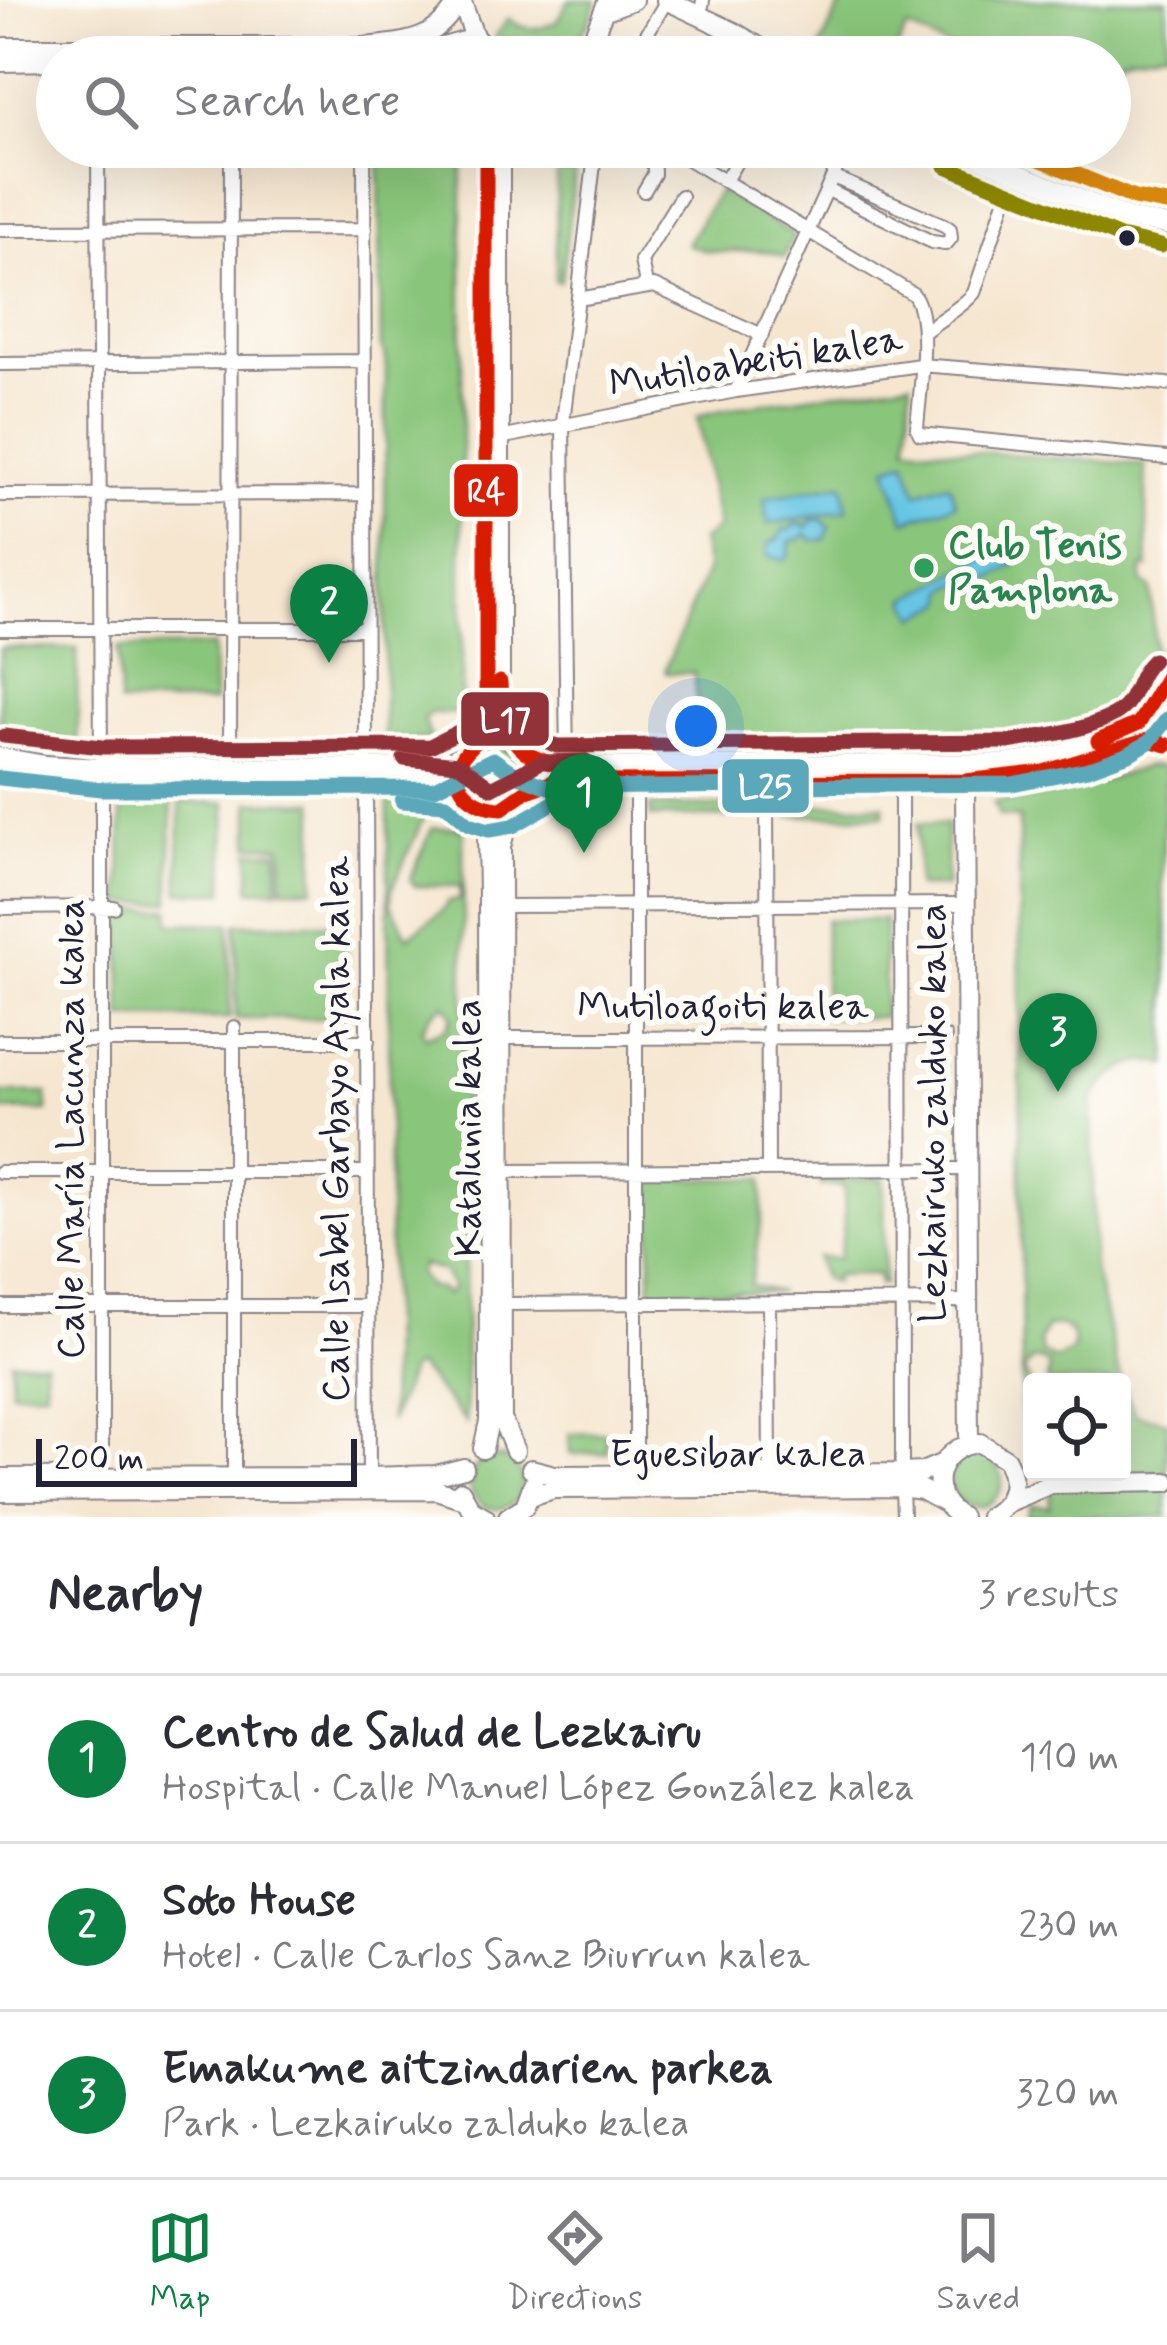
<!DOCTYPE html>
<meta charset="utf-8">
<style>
:root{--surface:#fff;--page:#f2f2f3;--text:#2b2b33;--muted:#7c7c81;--line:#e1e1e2;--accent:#0b8043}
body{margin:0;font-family:Mynerve,sans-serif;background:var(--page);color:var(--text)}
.controls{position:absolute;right:36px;bottom:36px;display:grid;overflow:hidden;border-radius:12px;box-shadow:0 12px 48px #0002}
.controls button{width:108px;height:108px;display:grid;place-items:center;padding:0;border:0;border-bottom:3px solid var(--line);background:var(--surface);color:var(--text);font:60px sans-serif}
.scale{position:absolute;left:36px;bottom:30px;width:321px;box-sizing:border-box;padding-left:12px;border:6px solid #22223b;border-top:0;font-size:33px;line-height:42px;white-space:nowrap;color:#22223b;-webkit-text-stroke:9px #fdfcf7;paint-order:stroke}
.you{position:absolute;left:696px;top:726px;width:42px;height:42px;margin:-30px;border:9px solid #fff;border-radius:50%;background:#1a73e8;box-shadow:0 0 0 18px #1a73e833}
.badge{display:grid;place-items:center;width:78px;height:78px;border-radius:50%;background:var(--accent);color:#fff;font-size:39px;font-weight:700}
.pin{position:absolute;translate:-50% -99px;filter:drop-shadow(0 3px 6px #0008)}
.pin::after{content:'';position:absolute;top:63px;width:42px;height:36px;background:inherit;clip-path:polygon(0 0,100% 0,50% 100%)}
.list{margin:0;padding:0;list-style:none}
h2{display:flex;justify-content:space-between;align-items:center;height:156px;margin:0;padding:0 48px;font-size:51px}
h2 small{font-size:39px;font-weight:400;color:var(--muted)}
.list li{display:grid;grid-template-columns:78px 1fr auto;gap:36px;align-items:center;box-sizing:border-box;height:168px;padding:0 48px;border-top:3px solid var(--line)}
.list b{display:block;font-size:45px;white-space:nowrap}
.list p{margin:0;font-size:39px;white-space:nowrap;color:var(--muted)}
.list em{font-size:39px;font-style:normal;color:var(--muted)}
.icon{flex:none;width:66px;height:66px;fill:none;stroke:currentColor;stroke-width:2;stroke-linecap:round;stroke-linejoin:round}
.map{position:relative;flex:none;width:1167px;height:1517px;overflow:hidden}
.search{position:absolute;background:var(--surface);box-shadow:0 12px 48px #0002;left:36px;right:36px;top:36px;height:132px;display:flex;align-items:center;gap:30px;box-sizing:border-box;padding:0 42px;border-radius:66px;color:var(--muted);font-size:45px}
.sheet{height:660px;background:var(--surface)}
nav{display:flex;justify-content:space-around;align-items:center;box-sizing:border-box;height:168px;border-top:3px solid var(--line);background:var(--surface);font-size:33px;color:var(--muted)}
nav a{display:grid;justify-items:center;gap:6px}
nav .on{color:var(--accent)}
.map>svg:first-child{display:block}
.green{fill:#89c57a;stroke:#56745a;stroke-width:3;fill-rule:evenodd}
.water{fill:#66c6e4;stroke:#447490;stroke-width:3}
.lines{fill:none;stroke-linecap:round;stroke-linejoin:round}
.street-casing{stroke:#8c8486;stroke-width:16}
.secondary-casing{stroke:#8c8486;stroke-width:22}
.street{stroke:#fff;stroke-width:12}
.secondary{stroke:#fff;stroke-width:18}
.bus-1-casing{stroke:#fdfcf7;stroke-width:24}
.bus-2-casing{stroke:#fdfcf7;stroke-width:24}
.bus-3-casing{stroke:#fdfcf7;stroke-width:24}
.bus-4-casing{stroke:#fdfcf7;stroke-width:24}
.bus-5-casing{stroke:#fdfcf7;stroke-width:24}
.bus-1{stroke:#d81e05;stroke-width:15}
.bus-2{stroke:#5ca8bb;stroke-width:15}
.bus-3{stroke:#913338;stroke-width:15}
.bus-4{stroke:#8e8700;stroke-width:15}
.bus-5{stroke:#d88708;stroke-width:15}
.bus-dot{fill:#22223b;stroke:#fdfcf7;stroke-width:4.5}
.leisure-dot{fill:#2e9e5b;stroke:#fdfcf7;stroke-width:4.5}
.labels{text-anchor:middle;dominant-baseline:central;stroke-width:12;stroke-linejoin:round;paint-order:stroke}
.street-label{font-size:39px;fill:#22223b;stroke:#fdfcf7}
.leisure-label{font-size:39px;font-weight:bold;fill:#27864d;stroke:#fdfcf7;text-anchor:start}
.line-badge{stroke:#fdfcf7;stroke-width:4.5}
.badge-label{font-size:33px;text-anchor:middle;font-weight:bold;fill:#fff}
</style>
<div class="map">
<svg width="1167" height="1517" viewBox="0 0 1167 1517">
<rect width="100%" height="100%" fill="#fdfcf7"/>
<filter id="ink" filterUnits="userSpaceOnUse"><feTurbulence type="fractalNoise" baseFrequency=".00833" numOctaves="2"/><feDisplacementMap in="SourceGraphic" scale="24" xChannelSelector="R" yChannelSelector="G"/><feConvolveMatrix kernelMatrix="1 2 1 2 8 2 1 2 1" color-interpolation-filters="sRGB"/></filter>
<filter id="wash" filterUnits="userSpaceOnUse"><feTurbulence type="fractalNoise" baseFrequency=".004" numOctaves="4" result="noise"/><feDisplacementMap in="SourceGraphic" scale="48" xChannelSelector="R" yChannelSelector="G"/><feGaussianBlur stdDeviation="2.7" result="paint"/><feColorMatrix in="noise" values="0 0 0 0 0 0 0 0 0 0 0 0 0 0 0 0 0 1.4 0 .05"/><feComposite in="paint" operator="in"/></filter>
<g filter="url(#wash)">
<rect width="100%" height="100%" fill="#f6e6d0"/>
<path class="green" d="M569,0H596C587,54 535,64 493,40L508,19C524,31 539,31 556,22Z
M843,0H1167V49L1129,54L1110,62V57H969L907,28L893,57H835L819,50Z
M379,147H462V701L460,713H431L424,719L431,739L384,740L386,355L381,348Z
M557,171L575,173L561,281H556Z
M719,190L794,235L784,257C749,241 722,262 687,244Z
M911,381L908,446L1145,465L1148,568H1142V581L1151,589L1155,661L1123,714L1097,725L1001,748L906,751L905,756H716C696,734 697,702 694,673H666L665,670L707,569L701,540L718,528L697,417L743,406Z
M213,646L214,702L120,704L118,648Z
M0,648L77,649L78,742L0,731Z
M520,694L549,696L551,742L520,714Z
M468 773a26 26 0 1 1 52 0a26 26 0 1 1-52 0Z
M1149,766L1161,767L1165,775L1162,889L1167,925V1065C1135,1054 1107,1074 1092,1101L1094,1269L1121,1382H1047L1049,1365L1038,1359L1030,1361L1024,1372L1032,1385V1436L1025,1428L1022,1409L1019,818L999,816L994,802C1049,797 1098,783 1149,766ZM1058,1325C1072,1328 1077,1339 1071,1352L1056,1360L1042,1353L1039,1342L1046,1328Z
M172,794L170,902L121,904L122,797Z
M388,800L440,801L463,826L466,1423L418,1367L411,1368L390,1422ZM430,803C445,803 452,815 460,828H432L410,880L415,886H460V900L448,901C442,917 423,922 408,937L391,904L392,889ZM445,1004L452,1016L446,1029L425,1037L422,1030L430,1015ZM421,1265L443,1271L453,1289L445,1295L440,1289L430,1288L419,1274Z
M180,802L226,803L224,892H179Z
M250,802H315L314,888H282V846L250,845Z
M788,805H884V815L788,816Z
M650,806H745V817H650Z
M918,824H947L946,887H917Z
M250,851H278V889L250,890Z
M170,909L171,924H230V1018H122L121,911Z
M825,920H885L884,1017H824Z
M346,923L343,1018L236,1019V924Z
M0,1093H47V1111L0,1110Z
M884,1178V1284H879L878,1274L835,1275L834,1283L823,1278L817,1257L839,1259L845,1218L844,1186L821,1185L820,1179Z
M651,1179H763L762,1218L750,1285L780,1292H651Z
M11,1361H45L46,1391H11Z
M1122,1384L1135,1414L1167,1421V1473L1112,1472H1122Z
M607,1433V1453L570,1454L569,1434Z
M950 1481a26 26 0 1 1 52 0a26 26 0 1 1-52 0Z
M470 1483a26 26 0 1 1 52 0a26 26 0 1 1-52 0Z
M1050,1472H1055V1486L1167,1487V1517H1027L1031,1505L1050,1507Z"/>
<path class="water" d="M906,460L917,493L949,483L956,504L905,521L887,467Z
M843,484L847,510L768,524L764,498Z
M821,519L830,527L824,540H812L806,533L801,539L790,541L789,555L783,560L768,556V544L780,538L783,529L789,530L797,523L807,527L813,520Z
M1004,547L1014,566L970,589L958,583L947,590L946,602L917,617L907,599Z"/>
</g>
<g filter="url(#ink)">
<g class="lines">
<g class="street-casing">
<path id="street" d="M702,6L703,0
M633,57L667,0
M98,147L101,768
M364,147L366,767
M668,147L913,294C932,318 919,397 917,428L920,434L1167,458
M725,181L745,147
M828,190L932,242L946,244L951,238L950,229L944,225L833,177
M644,191L654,174L653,147
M0,230L365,229
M646,284L641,261L681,196
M578,299L654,286L762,335
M923,333C940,318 960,310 974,293L1014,174
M0,364L364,361
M736,391L846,147
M500,438L736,391L920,365L1167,384
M0,495L365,494
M0,629H365
M230,767L231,147
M567,767L563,422L596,147
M366,780L369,1477
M901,781L902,1473
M102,782V1477
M767,782L768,1169
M502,906L965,904
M0,908L114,907
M501,1038L945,1037
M0,1041H368
M502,1171L968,1169
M0,1172H367
M502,1304L969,1301
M769,1305L770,1474
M0,1306H368
M636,1475V782
M234,1476V1027
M902,1487L903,1517"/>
</g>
<g class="secondary-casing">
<path id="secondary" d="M461,0L475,38L496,57
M666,0L734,32L776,57
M606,10L633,0
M0,47H365C409,42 436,42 459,0
M390,57L419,54L475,38
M572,57L592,40L608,0
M0,62L57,61
M500,147V711L511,741
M954,147L1128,218L1165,225
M1149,723L1151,693L1167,676
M479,740L486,711V147
M526,756L553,767L1010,763C1056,756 1114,747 1147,714
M0,757L45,765L101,768L435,767L463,755
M0,771L42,779L102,782L436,781L461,788
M965,781L969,1444
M525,792L553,782L965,781L1044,772L1148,740L1163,743
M512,804L501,847L502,1419L515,1451
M482,807L487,835L488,894L489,1421L483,1449
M531,1469L554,1475L902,1473L922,1472L941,1464
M0,1478L369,1477L436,1475L464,1468
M461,1491L471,1509L485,1517
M0,1492L436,1490L464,1499
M531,1496L554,1489L902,1487L922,1490L943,1502
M1008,1502L1051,1484L1167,1482
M508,1517L525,1506L533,1484
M961,1517C923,1495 936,1445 980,1443L1006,1459C1019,1483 1012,1504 989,1517"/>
</g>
<use href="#street" class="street"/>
<use href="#secondary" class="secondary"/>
<g class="bus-1-casing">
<path id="bus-1" d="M486,147V711C486,712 483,730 482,731C479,742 470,746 464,755C445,785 474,808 502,808L525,792L553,782L965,781L1044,772L1148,740L1167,745
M500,682C503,743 520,764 582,767
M1098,741L1139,723L1167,676"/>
</g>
<g class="bus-2-casing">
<path id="bus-2" d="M0,778L101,789L435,788L493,759L516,775L551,788L1012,784L1088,769L1129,754L1149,742L1167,719
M402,801L446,804L469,824L489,830L513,826L553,803H586"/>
</g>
<g class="bus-3-casing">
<path id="bus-3" d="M4,736L102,747L430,746L490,716L519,722L538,738L557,746L1008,742C1036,737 1113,728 1128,702C1138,687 1139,673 1153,660
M404,759L459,764L492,788L541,762L586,761"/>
</g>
<g class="bus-4-casing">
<path id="bus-4" d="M946,166L1120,237L1161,246"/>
</g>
<g class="bus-5-casing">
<path id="bus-5" d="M1010,147L1134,198L1167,204"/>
</g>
<use href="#bus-1" class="bus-1"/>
<use href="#bus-2" class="bus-2"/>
<use href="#bus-3" class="bus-3"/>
<use href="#bus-4" class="bus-4"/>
<use href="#bus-5" class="bus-5"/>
</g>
</g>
<circle class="bus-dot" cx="1127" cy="238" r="10"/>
<circle class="leisure-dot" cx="924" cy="568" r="12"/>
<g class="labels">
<g class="street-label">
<text transform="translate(756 363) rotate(-9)">Mutiloabeiti kalea</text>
<text x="723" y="1007">Mutiloagoiti kalea</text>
<text transform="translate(934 1113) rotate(-90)">Lezkairuko zalduko kalea</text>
<text transform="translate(469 1128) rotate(-90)">Katalunia kalea</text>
<text transform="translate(72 1129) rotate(-90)">Calle María Lacunza kalea</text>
<text transform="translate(337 1129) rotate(-90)">Calle Isabel Garbayo Ayala kalea</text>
<text x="738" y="1455">Eguesibar kalea</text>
</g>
<g class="leisure-label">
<text x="948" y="546">Club Tenis<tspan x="948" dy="45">Pamplona</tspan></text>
</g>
</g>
<g class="line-badge">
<rect x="452" y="462" width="68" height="57" rx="12" fill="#d81e05"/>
<rect x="459" y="690" width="92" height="58" rx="12" fill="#913338"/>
<rect x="720" y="757" width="91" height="58" rx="12" fill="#5ca8bb"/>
</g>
<g class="badge-label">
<text x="486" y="502">R4</text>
<text x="505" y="731">L17</text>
<text x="765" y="798">L25</text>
</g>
</svg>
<div class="controls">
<button><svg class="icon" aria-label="locate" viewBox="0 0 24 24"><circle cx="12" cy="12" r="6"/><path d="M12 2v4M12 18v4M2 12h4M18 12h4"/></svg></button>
</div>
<div class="scale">200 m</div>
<div class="you"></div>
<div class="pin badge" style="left:584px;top:853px">1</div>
<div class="pin badge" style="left:329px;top:663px">2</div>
<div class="pin badge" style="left:1058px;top:1092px">3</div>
<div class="search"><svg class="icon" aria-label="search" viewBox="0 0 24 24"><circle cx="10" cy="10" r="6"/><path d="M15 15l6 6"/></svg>Search here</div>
</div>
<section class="sheet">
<h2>Nearby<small>3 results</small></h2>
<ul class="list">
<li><span class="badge">1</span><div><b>Centro de Salud de Lezkairu</b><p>Hospital · Calle Manuel López González kalea</p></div><em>110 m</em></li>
<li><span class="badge">2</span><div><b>Soto House</b><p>Hotel · Calle Carlos Sanz Biurrun kalea</p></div><em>230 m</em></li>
<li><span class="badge">3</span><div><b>Emakume aitzindarien parkea</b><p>Park · Lezkairuko zalduko kalea</p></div><em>320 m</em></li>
</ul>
</section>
<nav>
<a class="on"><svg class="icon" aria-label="map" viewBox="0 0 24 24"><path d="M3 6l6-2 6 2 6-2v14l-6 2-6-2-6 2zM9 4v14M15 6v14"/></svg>Map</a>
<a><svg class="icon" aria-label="directions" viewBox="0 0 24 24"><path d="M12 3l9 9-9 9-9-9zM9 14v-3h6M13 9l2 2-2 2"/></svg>Directions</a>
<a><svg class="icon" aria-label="saved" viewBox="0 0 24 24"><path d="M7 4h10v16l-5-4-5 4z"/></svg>Saved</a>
</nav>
